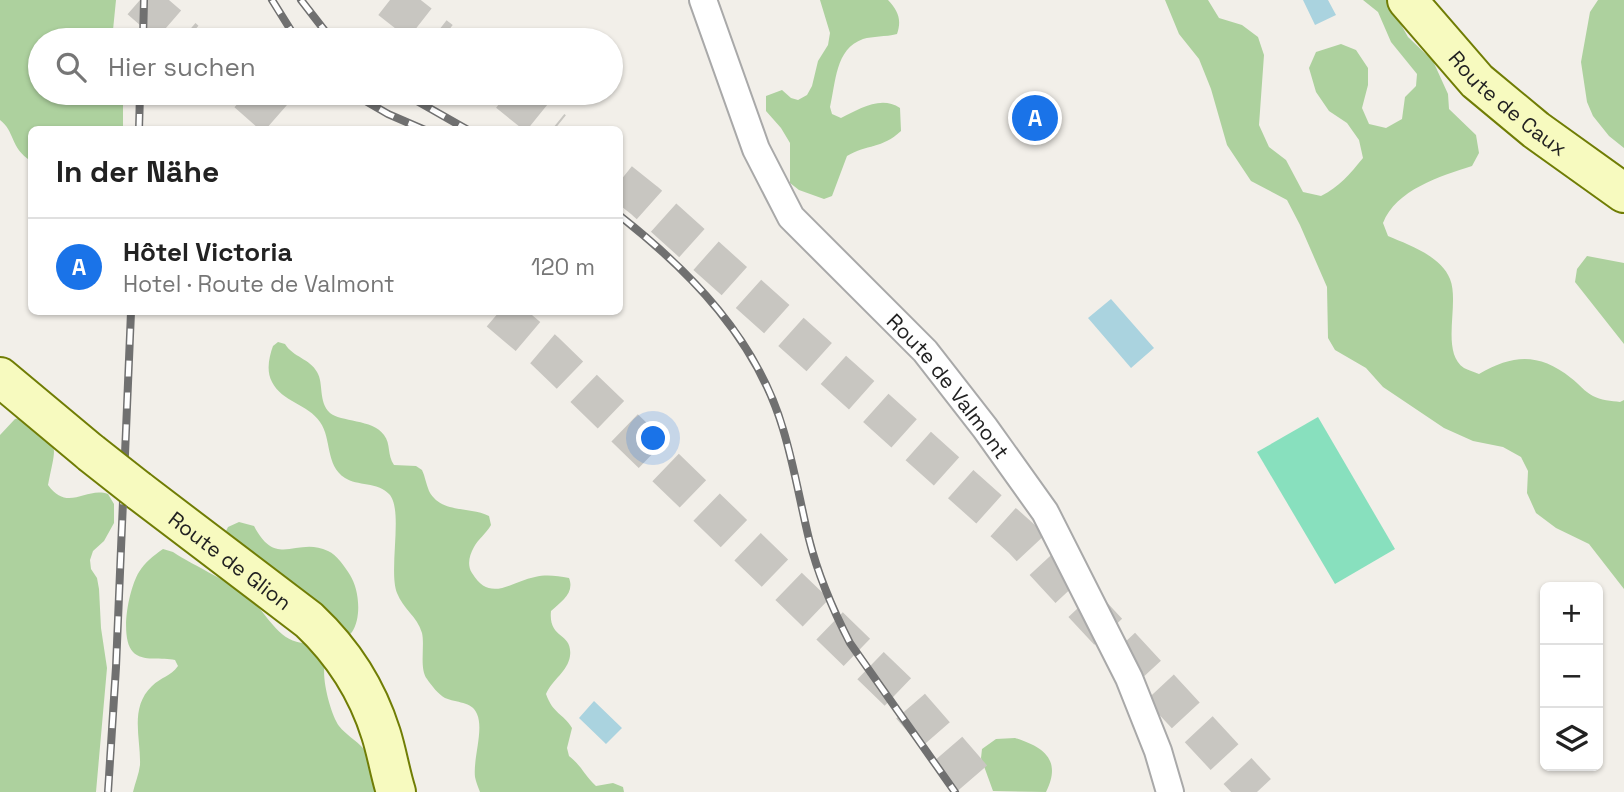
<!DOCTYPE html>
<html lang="de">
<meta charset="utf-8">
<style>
:root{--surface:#fff;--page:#f6f6f6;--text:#222;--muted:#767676;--line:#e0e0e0;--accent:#1a73e8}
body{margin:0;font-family:"Space Grotesk",sans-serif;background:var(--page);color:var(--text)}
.controls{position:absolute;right:21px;bottom:21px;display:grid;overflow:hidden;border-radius:10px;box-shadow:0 2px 5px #0004}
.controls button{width:63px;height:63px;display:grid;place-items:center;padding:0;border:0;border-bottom:2px solid var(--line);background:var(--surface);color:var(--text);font:35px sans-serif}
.you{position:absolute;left:654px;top:439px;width:24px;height:24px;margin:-18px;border:5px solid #fff;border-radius:50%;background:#1a73e8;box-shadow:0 0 0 10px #1a73e833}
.badge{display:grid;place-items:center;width:46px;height:46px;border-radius:50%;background:var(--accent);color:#fff;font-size:23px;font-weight:700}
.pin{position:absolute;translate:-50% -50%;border:4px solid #fff;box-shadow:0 2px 7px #0006}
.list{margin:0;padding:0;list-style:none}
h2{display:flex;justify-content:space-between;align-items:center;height:91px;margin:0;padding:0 28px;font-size:30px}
h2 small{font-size:23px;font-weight:400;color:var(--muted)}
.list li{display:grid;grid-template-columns:46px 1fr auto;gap:21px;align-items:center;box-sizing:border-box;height:98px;padding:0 28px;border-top:2px solid var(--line)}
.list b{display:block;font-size:26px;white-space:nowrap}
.list p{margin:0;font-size:23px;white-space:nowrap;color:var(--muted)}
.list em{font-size:23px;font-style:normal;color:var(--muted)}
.icon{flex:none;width:38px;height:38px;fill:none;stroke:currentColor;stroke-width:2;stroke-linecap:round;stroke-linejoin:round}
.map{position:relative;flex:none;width:1624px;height:792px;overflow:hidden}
.search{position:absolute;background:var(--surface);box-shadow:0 2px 5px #0004;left:28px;top:28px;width:595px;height:77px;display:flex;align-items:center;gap:18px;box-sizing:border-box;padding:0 24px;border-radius:38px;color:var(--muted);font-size:26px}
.panel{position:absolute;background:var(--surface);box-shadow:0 2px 5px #0004;left:28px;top:126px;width:595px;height:189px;border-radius:10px}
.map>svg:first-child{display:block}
.forest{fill:#add19e}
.pitch{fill:#88e0be}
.water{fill:#aad3df}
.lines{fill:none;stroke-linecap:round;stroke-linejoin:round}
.highway-tunnel{stroke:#c8c6c1;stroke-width:38;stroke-dasharray:38 19;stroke-linecap:butt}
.street-casing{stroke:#a9a9a9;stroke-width:30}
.secondary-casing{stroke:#707d05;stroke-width:42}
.street{stroke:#fff;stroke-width:26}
.secondary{stroke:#f7fabf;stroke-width:38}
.rail-casing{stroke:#707070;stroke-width:8}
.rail{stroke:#fff;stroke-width:5;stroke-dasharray:16;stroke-linecap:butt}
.secondary-bridge-casing{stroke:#707d05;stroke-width:42;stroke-linecap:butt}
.secondary-bridge{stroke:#f7fabf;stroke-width:38}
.labels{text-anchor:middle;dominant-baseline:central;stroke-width:5;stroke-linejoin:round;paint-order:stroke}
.street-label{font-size:21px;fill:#222;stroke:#fff}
</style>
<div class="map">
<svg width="1624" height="792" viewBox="0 0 1624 792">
<rect width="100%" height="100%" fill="#f2efe9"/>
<path class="forest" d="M0,0H116L112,40H40V93H123V129L32,130L31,161C10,148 15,131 0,120Z
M820,0H888C898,11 902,19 897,34C885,37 873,36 863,39C835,49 836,82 830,107L832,114L841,118C859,109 881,95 900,108L901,131C882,149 867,144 847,156L832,196L824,199L799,190L790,183V143L781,128L766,111V96L782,90L791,98L798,100L807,95L812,86L818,61L828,45L830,33Z
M1165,0H1208L1219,18L1242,25L1258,37L1264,55L1259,125L1269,147L1286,160L1303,192L1321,196C1339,187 1350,174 1363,158L1359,140L1347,123L1329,111L1316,92L1309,68L1316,52L1341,44L1356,50L1368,68V85L1362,108L1369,124L1386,128L1402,119L1405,97L1416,86L1417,74L1391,42L1378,12L1363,0H1387L1408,37L1433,61L1448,94L1449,109L1476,135L1479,153L1472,166C1440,176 1396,190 1383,223L1388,236C1409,245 1441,256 1450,279C1460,303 1440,352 1464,368C1468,370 1474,372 1479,374C1514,354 1539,353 1571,378C1579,384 1585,392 1593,396C1600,400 1612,401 1620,402L1624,400V589L1589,544L1556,528L1536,513L1527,493L1528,471L1521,457L1503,447L1473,441L1444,428L1383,387L1366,368L1335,350L1328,338L1327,287L1300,225L1287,200L1251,181L1227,145L1211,89L1199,59L1179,34Z
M1598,0H1624V148L1609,136L1593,116L1587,102L1581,62L1590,12Z
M1587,256L1624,263V344L1575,282L1577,269Z
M278,342L285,344C293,357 310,359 317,372C324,383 318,402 330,413C340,422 373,419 384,435C391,444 387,455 394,465L416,466L422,470C425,476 426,484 429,491C441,514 469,506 489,516L491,525C486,534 478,539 474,547C469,556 467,565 472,573C490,603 510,582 535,577C547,574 557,576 569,578C575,593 561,602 551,611C548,640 573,632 570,656C568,671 552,680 546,694C553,714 563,713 572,728L567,748L569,756C581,765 585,776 596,786L613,783L623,787L624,792H480C478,787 476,782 475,777C473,758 484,730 477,714C472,701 456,703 445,698C439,695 431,685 427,679C419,669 425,646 422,633C417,616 403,609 397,593C388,570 404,509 389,494C378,482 357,486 345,478C325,465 332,439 320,422C308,404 282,402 272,382C266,371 269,357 273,346Z
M29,416C61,447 56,443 48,485C68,513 86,486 108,494L114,504V523L104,541L93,551L90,560L91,569L97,578L99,589L101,628L107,668L96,792H0V435L15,419Z
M239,522L254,526C277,570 296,536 328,551C337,555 345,567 350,575C359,589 362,617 352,632C344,642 328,650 325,664C321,678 331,715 339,726C346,735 356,740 363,748C374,761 379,776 383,792H133C135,783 139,774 140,765C141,738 129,708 152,686C161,677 170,677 178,666L175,660C163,657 142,662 133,652C119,637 129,588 139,572C145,562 153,556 163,549L173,552C194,566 235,584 252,600C268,616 280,643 305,643L309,636L223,537L228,527Z
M1015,738C1044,747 1062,760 1046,792L993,791L981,758L982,749L996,739Z"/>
<path class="pitch" d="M1318,417L1395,549L1335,584L1257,452Z"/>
<path class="water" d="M1303,0H1328L1336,15L1315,25Z
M1111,299L1154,348L1131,368L1088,318Z
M594,701L622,728L606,744L579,718Z"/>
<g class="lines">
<path class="highway-tunnel" d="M140,0L186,40
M390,0L441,40
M247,93L289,130
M508,93L554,130
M620,181L645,201L1022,539L1257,792
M499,312L545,351L901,695L985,792"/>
<g class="street-casing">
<g id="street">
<path id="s1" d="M703,0L756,149L791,217L925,351L985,428L1045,512L1129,678L1158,751L1170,792"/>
</g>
</g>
<g class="secondary-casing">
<g id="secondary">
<path id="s2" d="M1407,0L1477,81L1536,130L1624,193"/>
<path d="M0,377L91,453"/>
<path id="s3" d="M138,490L309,620C343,652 367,689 381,734C387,753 390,773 396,792"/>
</g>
</g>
<use href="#street" class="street"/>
<use href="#secondary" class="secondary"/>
<g class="rail-casing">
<path id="rail" d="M272,0L297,40
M301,0L332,40
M143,40L144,0
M352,93L388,114L425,130
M403,93L468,130
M139,130L140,93
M620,216C691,272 757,340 783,429C794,465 800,502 809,539C818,575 833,610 850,643L955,792
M108,792L116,667L131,312"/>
</g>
<use href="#rail" class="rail"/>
<g class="secondary-bridge-casing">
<path id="secondary-bridge" d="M91,453L138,490"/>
</g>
<use href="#secondary-bridge" class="secondary-bridge"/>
</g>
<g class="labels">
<g class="street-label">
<text stroke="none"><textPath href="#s2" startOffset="145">Route de Caux</textPath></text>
<text stroke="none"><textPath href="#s1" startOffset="466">Route de Valmont</textPath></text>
<text stroke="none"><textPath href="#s3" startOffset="116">Route de Glion</textPath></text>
</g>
</g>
</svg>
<div class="controls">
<button>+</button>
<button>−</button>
<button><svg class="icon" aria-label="layers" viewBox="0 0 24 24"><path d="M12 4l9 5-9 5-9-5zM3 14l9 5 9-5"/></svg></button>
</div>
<div class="you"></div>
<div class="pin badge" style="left:1035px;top:118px">A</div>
<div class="search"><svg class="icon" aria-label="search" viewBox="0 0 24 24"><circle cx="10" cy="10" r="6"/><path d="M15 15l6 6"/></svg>Hier suchen</div>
<section class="panel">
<h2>In der Nähe<small></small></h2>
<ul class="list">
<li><span class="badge">A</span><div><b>Hôtel Victoria</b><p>Hotel · Route de Valmont</p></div><em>120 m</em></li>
</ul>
</section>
</div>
